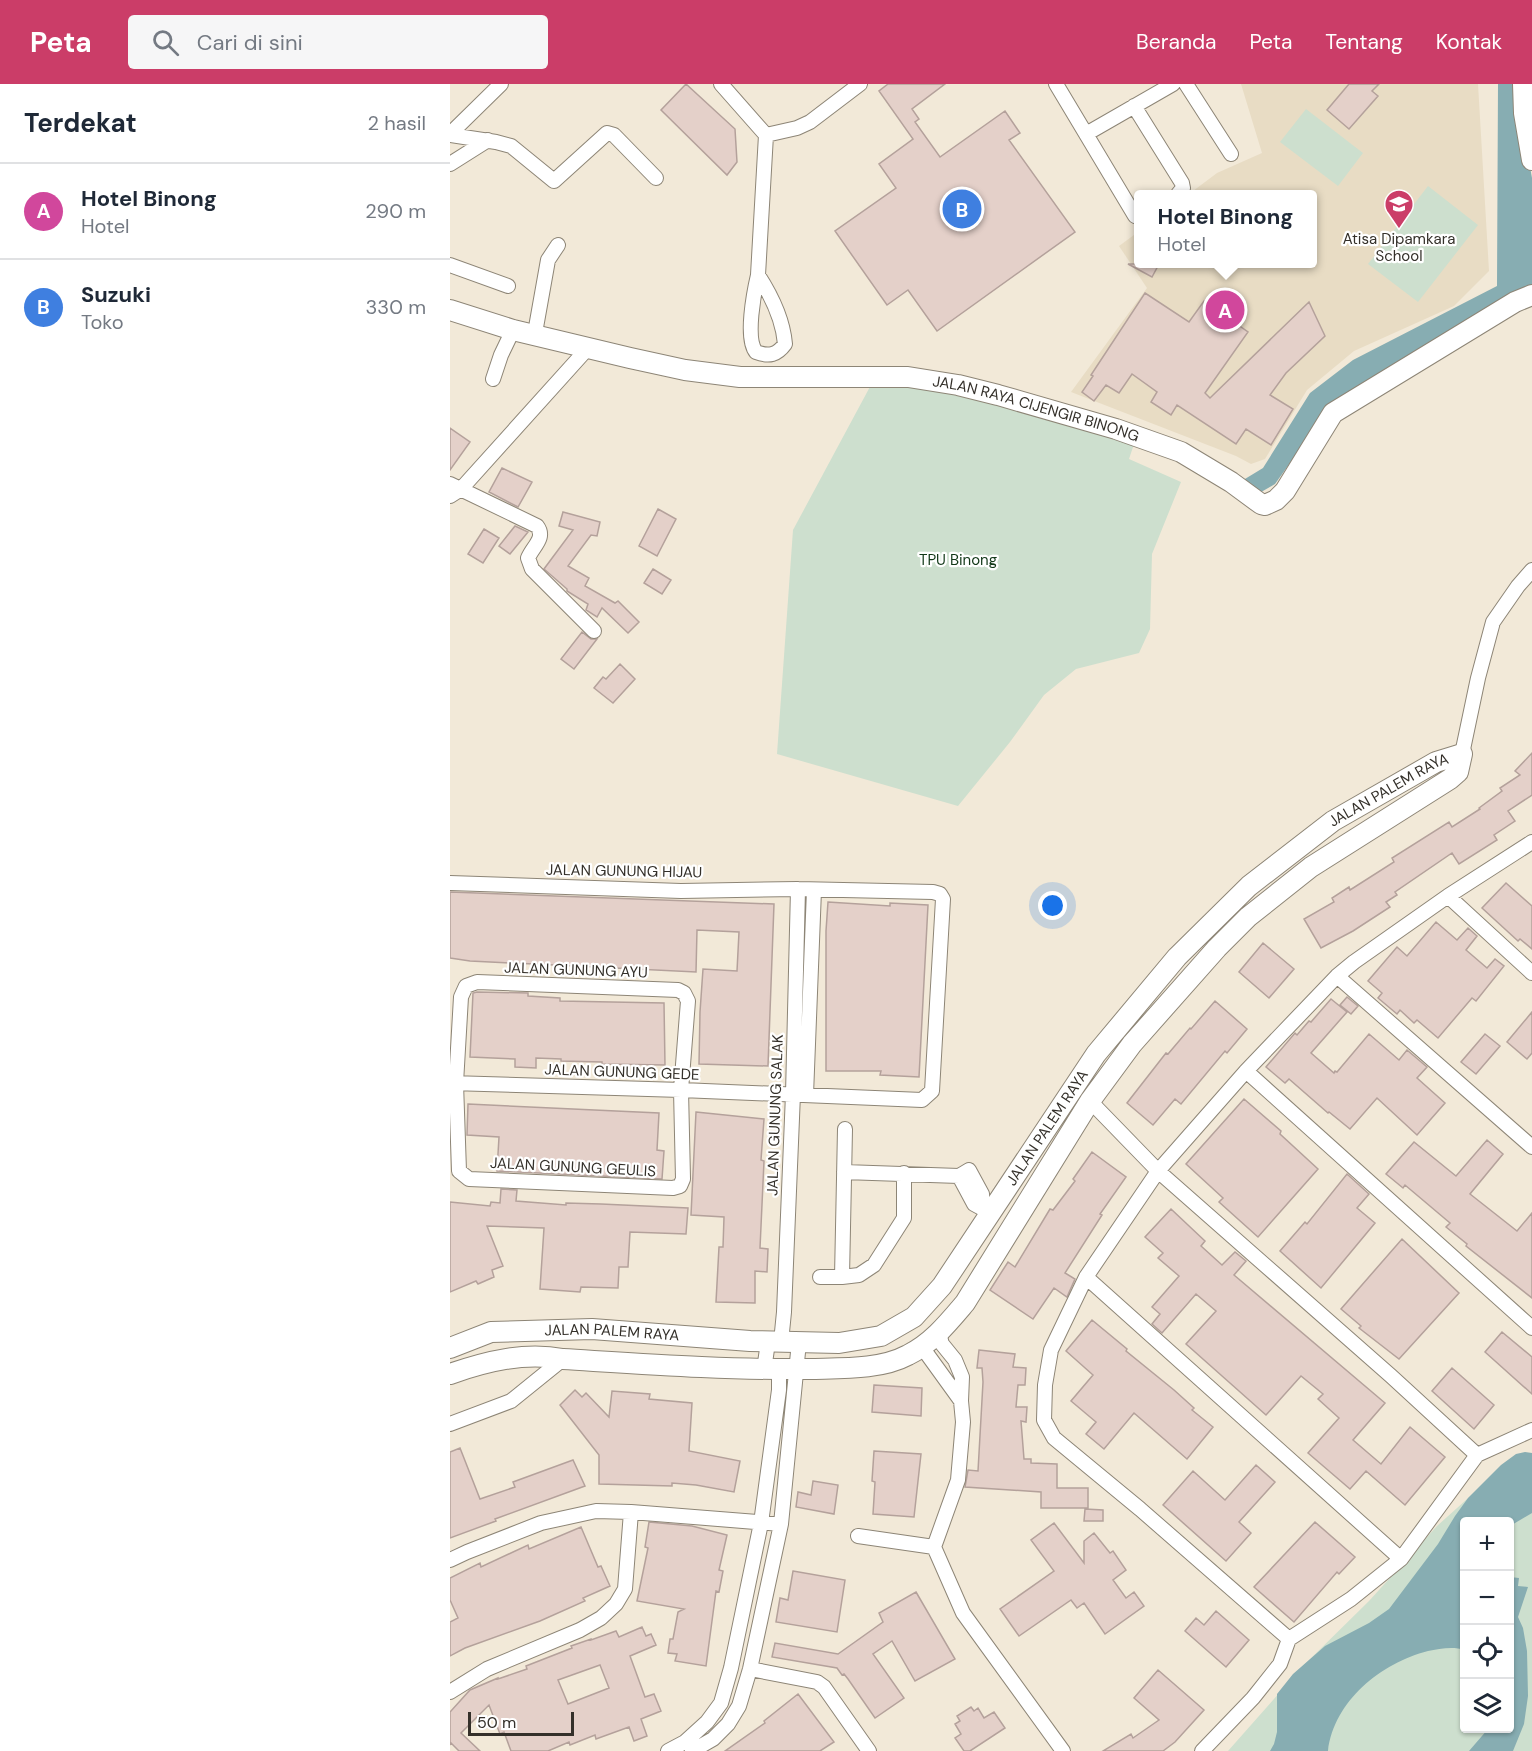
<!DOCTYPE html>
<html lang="id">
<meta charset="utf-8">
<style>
:root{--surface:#fff;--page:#f6f6f7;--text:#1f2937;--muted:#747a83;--line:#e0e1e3;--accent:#cb3d68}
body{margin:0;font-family:"DM Sans",sans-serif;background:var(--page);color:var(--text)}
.controls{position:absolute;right:18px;bottom:18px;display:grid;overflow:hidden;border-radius:6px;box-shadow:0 2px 4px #0004}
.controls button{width:54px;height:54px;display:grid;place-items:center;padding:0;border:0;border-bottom:2px solid var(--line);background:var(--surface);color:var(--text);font:30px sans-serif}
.scale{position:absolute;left:18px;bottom:15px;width:106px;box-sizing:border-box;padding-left:6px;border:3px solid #34302a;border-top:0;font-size:16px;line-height:21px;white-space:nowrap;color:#34302a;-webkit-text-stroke:4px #fff;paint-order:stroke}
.you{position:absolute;left:603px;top:822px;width:21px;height:21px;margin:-15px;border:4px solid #fff;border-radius:50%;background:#1a73e8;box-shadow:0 0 0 9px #1a73e833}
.badge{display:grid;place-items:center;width:39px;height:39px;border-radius:50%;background:var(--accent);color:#fff;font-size:20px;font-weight:700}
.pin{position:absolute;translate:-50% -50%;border:3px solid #fff;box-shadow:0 2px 6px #0006}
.popup{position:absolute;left:684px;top:106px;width:183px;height:78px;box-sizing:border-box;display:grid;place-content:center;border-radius:6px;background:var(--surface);filter:drop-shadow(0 2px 4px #0005);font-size:20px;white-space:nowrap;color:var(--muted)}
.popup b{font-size:22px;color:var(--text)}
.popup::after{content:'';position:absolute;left:50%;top:100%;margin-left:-12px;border:12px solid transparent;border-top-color:var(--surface)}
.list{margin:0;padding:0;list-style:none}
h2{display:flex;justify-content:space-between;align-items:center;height:78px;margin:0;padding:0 24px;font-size:26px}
h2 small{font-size:20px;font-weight:400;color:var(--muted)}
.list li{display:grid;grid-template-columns:39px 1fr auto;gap:18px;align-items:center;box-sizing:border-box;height:96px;padding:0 24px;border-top:2px solid var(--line)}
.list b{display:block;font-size:22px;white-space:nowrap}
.list p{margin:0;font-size:20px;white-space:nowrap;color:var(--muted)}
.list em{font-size:20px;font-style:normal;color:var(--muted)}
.icon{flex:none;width:33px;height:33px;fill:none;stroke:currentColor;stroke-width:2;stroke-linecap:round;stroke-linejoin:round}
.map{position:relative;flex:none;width:1082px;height:1667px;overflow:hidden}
header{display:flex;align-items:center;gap:36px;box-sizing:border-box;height:84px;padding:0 30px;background:var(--accent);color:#fff}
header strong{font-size:28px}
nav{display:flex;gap:33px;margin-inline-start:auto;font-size:21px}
.search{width:420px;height:54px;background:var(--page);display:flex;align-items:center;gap:15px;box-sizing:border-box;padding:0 21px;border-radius:6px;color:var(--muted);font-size:22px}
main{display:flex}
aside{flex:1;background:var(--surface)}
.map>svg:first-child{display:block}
.built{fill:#e8dcc4}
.green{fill:#cddfce;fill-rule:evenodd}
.water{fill:#87adb2}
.building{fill:#e4d0c9;stroke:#b4a19b;stroke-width:1.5;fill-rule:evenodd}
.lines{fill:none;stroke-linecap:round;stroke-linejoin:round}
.street-casing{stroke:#8d8576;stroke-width:16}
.secondary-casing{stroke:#8d8576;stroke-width:22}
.street{stroke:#fff;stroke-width:14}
.secondary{stroke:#fff;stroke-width:20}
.labels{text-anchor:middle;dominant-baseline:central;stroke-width:4.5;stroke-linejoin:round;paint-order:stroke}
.poi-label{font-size:15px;fill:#34302a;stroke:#fff}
.street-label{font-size:15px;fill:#34302a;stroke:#fff}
.park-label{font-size:15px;fill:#123818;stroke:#fff}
</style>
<header>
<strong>Peta</strong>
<div class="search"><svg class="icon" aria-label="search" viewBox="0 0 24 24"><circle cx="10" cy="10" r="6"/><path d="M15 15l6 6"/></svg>Cari di sini</div>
<nav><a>Beranda</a><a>Peta</a><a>Tentang</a><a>Kontak</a></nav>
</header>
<main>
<aside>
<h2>Terdekat<small>2 hasil</small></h2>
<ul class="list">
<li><span class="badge" style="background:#d1479c">A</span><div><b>Hotel Binong</b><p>Hotel</p></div><em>290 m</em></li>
<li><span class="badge" style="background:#3f7fe0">B</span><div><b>Suzuki</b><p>Toko</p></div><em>330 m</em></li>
</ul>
</aside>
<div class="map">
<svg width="1082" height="1667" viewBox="0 0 1082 1667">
<rect width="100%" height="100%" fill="#f2e9d8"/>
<path class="built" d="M791,0H1028L1039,187L1004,222L904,267L857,306L815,375L801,380L786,372L621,308L697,204L669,162L688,148V180H862V110H739L767,89L812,69Z"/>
<path class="green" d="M856,25L913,69L888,102L830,58Z
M978,102L1028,141L968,218L918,180Z
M422,299L480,301L684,360L679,375L731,398L702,470L700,545L689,569L626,585L594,611L560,658L508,722L327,670L343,446Z
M1082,1371V1667H778L854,1581L919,1517L987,1442L1036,1398ZM1014,1438H1060V1644H1014Z"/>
<path class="water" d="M1048,0H1069L1071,33L1082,94V211L916,297L877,327L825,400L806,411L790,398L813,384L860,309L903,276L1047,202Z
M1075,1368L1082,1369V1429L1060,1442V1438H1014V1566C1003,1562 989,1565 978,1567C931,1579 884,1617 878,1667H820L824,1660L827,1648V1610L843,1590L875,1562L919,1539L939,1525L988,1460L1005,1432L1018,1414L1051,1381L1066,1370Z
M1060,1491V1493L1069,1494L1068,1502L1078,1503L1068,1533L1073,1544L1077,1567L1078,1612L1074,1640L1063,1667H1019L1038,1645L1060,1644Z"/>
<path class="building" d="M236,0L285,45L287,78L277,91L211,26Z
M438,0H495L462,25L469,35L465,38L490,73L555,27L570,49L559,56L625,148L487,247L458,206L437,221L385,147L446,104L429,80L463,55L429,7Z
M899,0H929L922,7L928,12L899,45L877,26Z
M678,180H709L702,193Z
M695,209L739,238L754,217L798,248L755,309L760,314L859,218L875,252L836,289L820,311L843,325L821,361L796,345L786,360L727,321L721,331L701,318L707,308L682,290L669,309L656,301L644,317L632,308L643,292L641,291Z
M0,344L20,358L0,386Z
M52,384L82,398L68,423L39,408Z
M208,425L226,435L207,472L189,462Z
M113,428L150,438L147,452L141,451L118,482L139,494L135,502L165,519L168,517L189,538L178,549L152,524L147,533L136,526L138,520L117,507V505L94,485L123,446L109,442Z
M65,442L78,448L60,470L49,462Z
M34,445L49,454L33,479L18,470Z
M203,485L221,496L212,510L194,499Z
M132,548L141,555H147L124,585L111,575Z
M170,580L185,595L163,619L144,604L153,593L156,595Z
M1082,669V711L1058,727L1065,737L1044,751L1047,756L1009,780L1002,769L945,808L947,811L936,818L940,823L903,847L871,864L854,835L884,818L882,814L899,803L900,806L944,778L942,774L999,738L1002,743L1030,725L1029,724L1052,707L1050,704L1070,691L1065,687Z
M1056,799L1082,822V865L1070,855L1068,857L1032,824Z
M0,808L324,820L318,982L249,980L250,928L253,885L287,887L289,848L247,846L246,888L20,877L0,874Z
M378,818L440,822V819L478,821L469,993L430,991L431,987H376V847Z
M986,838L1007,856L1018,844L1027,852L1016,866L1037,884L1045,875L1054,882L1026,917L1022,914L988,954L967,936L964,939L950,926L947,930L928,914L932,909L918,897L947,863L957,872Z
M813,859L844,885L819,914L789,888Z
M27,908L78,909V912L110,914V917L214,919L215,981L152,980V978L111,977V975L86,974V984L65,983V975L20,973L23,909Z
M897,913L908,922L901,930L890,921Z
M881,915L897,928L861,969L884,989L885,987L887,988L919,950L949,976L957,966L977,983L967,994L995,1019L967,1051L927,1014L900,1045L879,1028L878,1029L839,995L835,999L816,983L845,949L847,951L859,937L861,938Z
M765,917L797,945L777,969L775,967L731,1020L725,1015L703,1041L677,1019L716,969L718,970L740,944L741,945Z
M1082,928V969L1077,975L1057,958Z
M1035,950L1050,962L1026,990L1011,978Z
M794,1015L831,1047L830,1050L868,1085L808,1153L769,1118L773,1114L736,1080Z
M18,1020L209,1029L207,1066L214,1067L212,1095L47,1087L49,1053L17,1051Z
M246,1028L314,1035L311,1076L314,1077L310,1164L318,1165L317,1188L305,1187V1219L266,1218L269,1163H273L274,1133L241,1131Z
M1037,1056L1053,1070L1020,1110L1067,1147L1082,1129V1214L1016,1162L1017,1160L996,1143L1000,1139L955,1101L953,1104L936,1090L964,1058L1006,1092Z
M642,1068L676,1093L650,1130L652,1131L615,1189L625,1195L617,1213L604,1204L583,1235L540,1206L558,1178L565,1183L600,1125L603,1126L625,1097L623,1095Z
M897,1090L919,1110L907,1124L925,1139L871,1204L830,1167L855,1138L857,1140Z
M51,1105L67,1106L66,1117L116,1121V1119L151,1120L238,1124L236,1150L180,1148L178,1183H169L168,1204L131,1203L130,1208L90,1205L94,1144L37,1142L53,1182L42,1186L44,1193L28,1200L26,1197L0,1208V1118L40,1122L41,1118L50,1119Z
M721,1125L755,1157L751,1162L772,1181L785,1168L796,1177L784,1191L935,1319L903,1356L931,1380L960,1343L995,1373L955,1421L916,1387L900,1405L858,1369L889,1334L868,1315L873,1310L851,1292L816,1331L736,1260L766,1227L746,1210L712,1249L702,1240L710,1230L702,1223L729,1192L708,1174L713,1169L695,1153Z
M952,1155L1009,1209L949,1275L909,1244L911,1242L891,1225Z
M642,1236L677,1265L676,1267L724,1306L744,1324L742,1326L763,1343L737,1375L684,1329L654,1365L636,1350L646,1338L621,1317L643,1291L616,1267Z
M1052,1248L1082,1273V1310L1035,1268Z
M529,1266L565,1270L563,1283L576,1284L575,1301H568L566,1323H577L576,1338L571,1337L574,1375H581V1379L607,1380V1404H638V1424H591V1408L515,1403L518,1386L528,1387L533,1298L532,1284H527Z
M1002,1284L1044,1321L1024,1345L982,1307Z
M424,1301L472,1304L471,1332L422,1328Z
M125,1306L132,1313L136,1309L159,1333L162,1307L200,1310L199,1315L242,1319L239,1367L290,1377L284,1408L246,1401L222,1399V1402L149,1400V1371L110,1321Z
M10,1364L30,1415L65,1403L63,1398L123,1376L135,1402L45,1435L46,1437L0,1454V1368Z
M424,1367L471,1370L464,1433L423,1430L425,1398L422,1397Z
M806,1381L825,1398L789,1438L801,1449L776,1477L713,1421L743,1387L775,1416Z
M363,1397L388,1401L384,1430L346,1423L348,1408L361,1411Z
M635,1425L653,1426V1437H634Z
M199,1438L242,1442L277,1451L269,1486L273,1487L269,1508L266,1507L256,1582L225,1577L227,1570L218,1569L220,1555H223L228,1528L234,1525L187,1517L198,1464L195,1463Z
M865,1438L905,1473L889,1490L887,1488L844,1538L804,1503Z
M604,1439L634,1479V1457L644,1449L660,1469L663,1467L676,1486L663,1496L676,1514L684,1508L694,1522L655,1550L634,1519L627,1524L621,1516L569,1552L550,1525L604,1487L581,1456Z
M131,1443L148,1483L151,1482L160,1502L133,1514L135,1517L90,1537L15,1564L0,1572V1538L8,1534L0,1516V1494L30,1479L31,1483L78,1461L79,1465Z
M343,1487L395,1496L387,1548L326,1538L330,1514L338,1516Z
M466,1508L505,1575L465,1597L442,1557L423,1570L454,1614L425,1634L398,1595L394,1590L392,1591L387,1584L322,1573L325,1559L388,1570L433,1538L429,1529Z
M766,1527L799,1556L776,1583L735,1547L746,1534L754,1541Z
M192,1543L196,1552L201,1550L206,1561L180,1572L195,1613L204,1610L211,1627L191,1635L197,1652L184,1657L179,1643L146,1655L145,1651L120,1661L119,1658L98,1667H61L54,1648L50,1650L39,1621L11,1649L30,1667H9L1,1659L0,1661V1628L20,1606L48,1594V1595L77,1585L76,1582L122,1564L121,1562L141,1555V1556L166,1547L169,1553ZM150,1581L159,1604L118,1620L108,1596Z
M708,1586L754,1626L725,1658L713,1667H653L681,1650L683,1654L709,1636L684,1614Z
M348,1610L384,1658L370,1667H275L315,1639L314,1637Z
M521,1623L524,1627L528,1624L534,1634L544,1628L555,1644L520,1667H514L505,1654L511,1650L505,1640L510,1637L507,1632Z"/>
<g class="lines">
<g class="street-casing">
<path id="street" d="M271,0L316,51L347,44L360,38L410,0
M606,0L685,132L688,133
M736,0L781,70
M684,22L732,99L733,104L728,110
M0,50L51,0
M636,50L723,0
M0,51L46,58L61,62L104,97L157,49L164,51L206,94
M0,80L38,56
M0,181L58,202
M308,191C321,211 333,236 335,260C327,271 319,273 306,268C295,255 304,208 308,191L316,51
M85,249L98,176L108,161
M43,295L51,271L63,246
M0,400L87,442C96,454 83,462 78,474L82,485L144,547
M0,412L11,405L138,264
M1012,670L1028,594L1043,538L1068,502L1082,486
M0,799L231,807L348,805L483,808L490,810L493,815L482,1007L472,1016L231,1006L0,999
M998,812L1082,889
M887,892L1082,1063
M27,898L228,906L234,909L238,917L231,1006L233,1095L230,1102L223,1104L19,1095L9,1087L6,999L11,913L16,902Z
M796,987L1082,1244
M356,1011L364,806
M640,1017L708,1087L941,1292L1027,1371L951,1475L901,1515L839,1555L690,1425L604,1354L594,1336L595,1301L601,1266L636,1193L708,1087L796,987L887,892L904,878L998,812L1082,758
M394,1088L509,1092L519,1086L532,1110L533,1124
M509,1092L524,1120L537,1127
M370,1193H392L409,1191L424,1181L454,1134V1089
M392,1193L395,1045
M636,1193L951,1475
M489,1249L492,1260L505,1276L512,1293L511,1317L513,1338L508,1396L484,1463L513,1529L613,1667
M331,1258L334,1228L343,1010L348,805
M472,1263L511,1317
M314,1286L318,1258
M0,1340L61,1317L113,1275
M1027,1371L1082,1346
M408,1452L484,1463
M0,1476L17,1468L91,1439L146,1427L181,1428L331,1440
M300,1585L367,1598L374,1603L419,1667
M0,1608L37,1585L130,1546L151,1534L166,1520L175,1505L181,1428
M218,1667L235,1658L257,1638L271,1619L281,1584L311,1439L329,1306V1285
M242,1667L263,1655L278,1640L289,1622L300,1585L331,1440L349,1258
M752,1667L803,1614L830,1580L839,1555"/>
</g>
<g class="secondary-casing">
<g id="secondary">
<path d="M1073,0L1074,29L1082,76"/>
<path id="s1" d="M0,226L63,246L180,274L235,286L290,293H458L508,301L548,311L666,345L731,368L781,398L811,420L815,421L826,416L835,407L883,329L1065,218L1082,211"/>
<path id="s2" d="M0,1264L41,1248L142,1245L300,1257L389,1259L431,1252L464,1233L492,1202L646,970L727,873L799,802L883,737L986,678L1012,670L1008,688L1000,695L861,783L798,833L767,864L682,960L640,1017L515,1219C498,1239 482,1259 458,1271C430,1286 391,1284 359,1285C277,1286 195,1280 113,1275C74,1268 37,1277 0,1290"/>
</g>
</g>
<use href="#street" class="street"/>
<use href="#secondary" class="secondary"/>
</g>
<defs>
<g id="school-pin" transform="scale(1.5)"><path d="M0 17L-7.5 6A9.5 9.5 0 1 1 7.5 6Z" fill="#cb3d68" stroke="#fff"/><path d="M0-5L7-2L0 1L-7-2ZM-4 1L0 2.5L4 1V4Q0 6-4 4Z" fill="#fff"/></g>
</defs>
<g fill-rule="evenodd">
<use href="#school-pin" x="949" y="120"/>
</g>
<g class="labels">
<g class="poi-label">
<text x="949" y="155">Atisa Dipamkara<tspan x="949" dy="17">School</tspan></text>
</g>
<g class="street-label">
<text stroke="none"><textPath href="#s1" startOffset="598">JALAN RAYA CIJENGIR BINONG</textPath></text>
<text stroke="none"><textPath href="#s2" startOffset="1191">JALAN PALEM RAYA</textPath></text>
<text transform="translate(174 787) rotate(1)">JALAN GUNUNG HIJAU</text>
<text transform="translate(126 886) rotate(2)">JALAN GUNUNG AYU</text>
<text transform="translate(172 988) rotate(2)">JALAN GUNUNG GEDE</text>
<text transform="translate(325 1031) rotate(-88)">JALAN GUNUNG SALAK</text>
<text stroke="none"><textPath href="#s2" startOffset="705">JALAN PALEM RAYA</textPath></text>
<text transform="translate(123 1083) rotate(3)">JALAN GUNUNG GEULIS</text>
<text stroke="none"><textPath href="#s2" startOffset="165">JALAN PALEM RAYA</textPath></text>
</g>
<g class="park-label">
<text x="508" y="476">TPU Binong</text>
</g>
</g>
</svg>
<div class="controls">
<button>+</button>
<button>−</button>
<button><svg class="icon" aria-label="locate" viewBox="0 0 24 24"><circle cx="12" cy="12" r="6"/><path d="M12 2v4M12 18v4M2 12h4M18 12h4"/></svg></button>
<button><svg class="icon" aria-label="layers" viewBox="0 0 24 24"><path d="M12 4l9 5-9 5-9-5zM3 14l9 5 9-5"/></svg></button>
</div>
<div class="scale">50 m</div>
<div class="you"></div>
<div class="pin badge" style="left:775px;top:226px;background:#d1479c">A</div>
<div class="popup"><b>Hotel Binong</b>Hotel</div>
<div class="pin badge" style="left:512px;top:125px;background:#3f7fe0">B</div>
</div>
</main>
